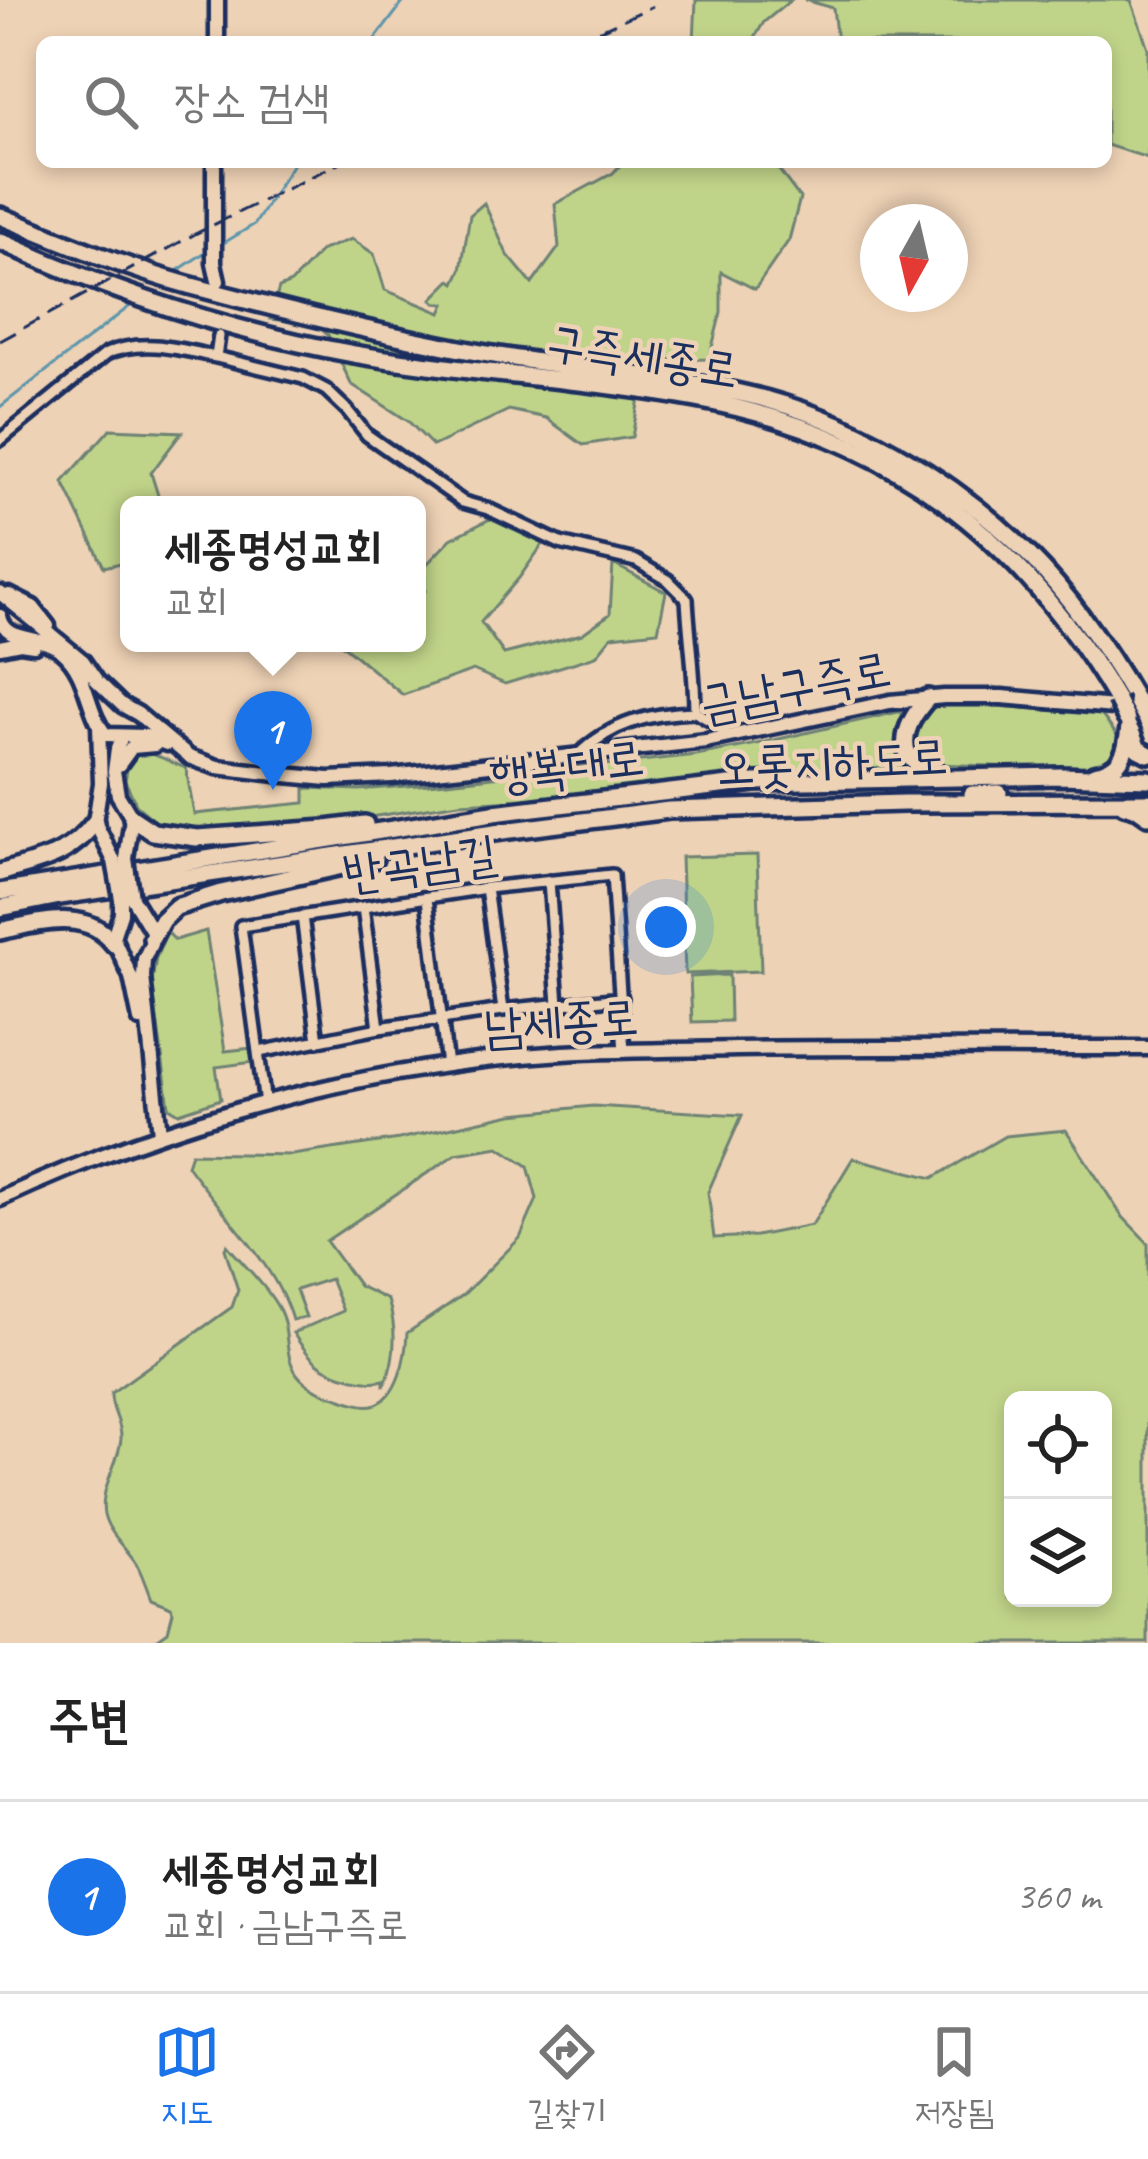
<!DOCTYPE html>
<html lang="ko">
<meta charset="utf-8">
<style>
:root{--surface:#fff;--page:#f2f2f2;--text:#222;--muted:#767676;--line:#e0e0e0;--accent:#1a73e8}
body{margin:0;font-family:Caveat,"Poor Story",sans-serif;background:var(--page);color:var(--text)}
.controls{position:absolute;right:36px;bottom:36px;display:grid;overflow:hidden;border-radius:18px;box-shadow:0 6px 18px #0003}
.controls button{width:108px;height:108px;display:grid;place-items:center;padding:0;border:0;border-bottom:3px solid var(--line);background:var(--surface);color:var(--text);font:60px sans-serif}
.compass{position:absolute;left:860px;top:204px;width:108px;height:108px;border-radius:50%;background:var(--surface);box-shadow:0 6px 18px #0003;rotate:188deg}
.you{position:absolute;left:666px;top:927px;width:42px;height:42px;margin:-30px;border:9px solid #fff;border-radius:50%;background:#1a73e8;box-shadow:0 0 0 18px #1a73e833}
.badge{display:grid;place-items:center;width:78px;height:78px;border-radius:50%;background:var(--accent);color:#fff;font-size:39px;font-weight:700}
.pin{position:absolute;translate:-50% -99px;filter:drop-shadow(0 3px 6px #0008)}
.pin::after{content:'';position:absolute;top:63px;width:42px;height:36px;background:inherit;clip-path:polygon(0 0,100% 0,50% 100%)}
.popup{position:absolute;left:120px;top:496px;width:306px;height:156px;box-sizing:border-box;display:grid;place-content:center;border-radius:18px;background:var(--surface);filter:drop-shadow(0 3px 9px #0005);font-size:39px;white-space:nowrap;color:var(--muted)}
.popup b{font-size:45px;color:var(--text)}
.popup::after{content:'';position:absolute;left:50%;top:100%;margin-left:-24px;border:24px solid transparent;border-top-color:var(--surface)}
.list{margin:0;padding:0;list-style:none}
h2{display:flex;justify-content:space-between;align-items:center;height:156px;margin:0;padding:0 48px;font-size:51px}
h2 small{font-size:39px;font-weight:400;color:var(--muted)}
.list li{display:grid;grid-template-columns:78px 1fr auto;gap:36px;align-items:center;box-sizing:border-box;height:192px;padding:0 48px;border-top:3px solid var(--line)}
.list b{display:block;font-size:45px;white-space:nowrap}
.list p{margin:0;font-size:39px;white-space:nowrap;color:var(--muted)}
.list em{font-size:39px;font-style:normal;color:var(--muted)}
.icon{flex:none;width:66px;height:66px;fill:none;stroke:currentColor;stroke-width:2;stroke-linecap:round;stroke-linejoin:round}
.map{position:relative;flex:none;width:1148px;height:1643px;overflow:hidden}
.search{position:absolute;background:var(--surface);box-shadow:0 6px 18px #0003;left:36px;right:36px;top:36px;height:132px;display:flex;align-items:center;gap:30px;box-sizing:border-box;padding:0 42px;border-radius:18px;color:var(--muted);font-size:45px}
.sheet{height:348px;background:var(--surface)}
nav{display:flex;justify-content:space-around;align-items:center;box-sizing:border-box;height:168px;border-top:3px solid var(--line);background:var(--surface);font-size:33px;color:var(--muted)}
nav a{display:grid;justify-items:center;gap:6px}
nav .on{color:var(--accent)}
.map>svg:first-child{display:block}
.green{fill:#c0d489;stroke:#6e8274;stroke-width:3;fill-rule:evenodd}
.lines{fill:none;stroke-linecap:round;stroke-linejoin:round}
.stream{stroke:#5e96ac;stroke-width:3}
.highway-tunnel{stroke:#c4b1a4;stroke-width:15;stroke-dasharray:15 8;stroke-linecap:butt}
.street-casing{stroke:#1b2f5e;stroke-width:18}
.secondary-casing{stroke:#1b2f5e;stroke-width:21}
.highway-casing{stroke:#1b2f5e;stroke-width:24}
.street{stroke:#eed2b5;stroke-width:9}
.secondary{stroke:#eed2b5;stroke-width:12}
.highway{stroke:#eed2b5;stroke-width:15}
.rail{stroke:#1b2f5e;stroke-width:3;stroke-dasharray:18 9;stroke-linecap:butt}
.secondary-bridge-casing{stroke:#1b2f5e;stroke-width:21;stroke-linecap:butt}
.highway-bridge-casing{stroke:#1b2f5e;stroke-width:24;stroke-linecap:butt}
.secondary-bridge{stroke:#eed2b5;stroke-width:12}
.highway-bridge{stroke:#eed2b5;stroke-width:15}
.labels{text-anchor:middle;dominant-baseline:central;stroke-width:9;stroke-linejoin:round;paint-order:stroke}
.street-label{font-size:48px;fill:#1b2f5e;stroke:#eed2b5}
</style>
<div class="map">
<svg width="1148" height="1643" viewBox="0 0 1148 1643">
<rect width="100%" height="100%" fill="#eed2b5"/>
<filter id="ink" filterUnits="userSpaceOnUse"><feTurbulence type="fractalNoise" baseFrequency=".00833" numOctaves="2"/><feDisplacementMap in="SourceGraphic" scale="24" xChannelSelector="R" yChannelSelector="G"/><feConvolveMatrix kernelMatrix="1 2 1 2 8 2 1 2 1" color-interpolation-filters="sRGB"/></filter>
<g filter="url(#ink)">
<path class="green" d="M696,0H791L764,22L752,42H694Z
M805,0H1131L1148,48V158L1106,145V42H837L833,8Z
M623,162H769L779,170L800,198L789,240L755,289L721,272V312L709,359L646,360L632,437L583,445L546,418L509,410L433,446L408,421L351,384L328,335L315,324L270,319L279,288L291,283L322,250L352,239L374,254L385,290L441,313L445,304L435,303L432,299L451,280L455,283L461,270L470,215L484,203L507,254L532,284L559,247L555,204L613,173Z
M110,429L182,432L151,473L161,505H129V561L104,567L63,482Z
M490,519L543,544L519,578L481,622L504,654L582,634L610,614L613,564L666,592L658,631L612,636L596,656L505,684L473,670L403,695L340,643H417V592L425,591V566L451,539Z
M963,704L1100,713L1119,738L1120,755L1098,770L936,764L922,757L912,743L916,718L926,705Z
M898,712L906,713L908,718L914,766L912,773L742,777L518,800L459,803L332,823L186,833L162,827L137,806L125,781L129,758C149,745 166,762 186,768L194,814L305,803V788L359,790L419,785L696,755L752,745Z
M757,855L761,971L685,974L681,857Z
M206,931L225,1051L253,1048L254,1062L216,1067L221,1099L179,1113L169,1107L152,981L156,958L167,932L175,940Z
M729,975L730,1021L692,1022L690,977Z
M593,1106L742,1115L708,1192L714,1238L756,1236L812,1225L853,1158L933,1178L1005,1136L1066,1130L1122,1216L1148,1243V1643H151L168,1631L173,1612L171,1607L151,1599C146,1587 142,1573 136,1563C126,1547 108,1533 104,1514C99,1489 119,1463 121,1439C122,1421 110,1410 111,1393L232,1307L238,1290L225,1249L227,1245C243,1264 269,1289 280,1311C290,1331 283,1354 297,1374C307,1387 321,1393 336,1397C348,1401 361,1407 373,1405C399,1399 406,1355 407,1333L463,1295L520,1238L537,1199L528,1166L499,1147L456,1154L326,1241L359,1286L388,1300C397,1329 396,1359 384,1387V1380C372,1383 366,1381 354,1379C321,1371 311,1361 293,1333L343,1311L330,1279L296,1290L306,1317L292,1320C276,1264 221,1213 187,1165L191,1153L292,1155L399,1139L512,1114ZM1013,1400H1103V1598H1013Z"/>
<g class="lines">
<path class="stream" d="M373,42L405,0
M222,244L255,224L294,162
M171,275L207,251
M0,407L134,303"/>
<path class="highway-tunnel" d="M1007,784L1139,786"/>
<g class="street-casing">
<path id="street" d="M216,357L303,378L326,390L347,410L367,435L463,502L488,509L560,543L636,561L668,580L687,599C689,637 695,674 695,712C650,713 611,723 578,755
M0,440L106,354C142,338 179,349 216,357L219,336
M695,712L720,726L727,737
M549,881L558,1004
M486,888L503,1010
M427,898L447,1066
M363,907L379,1028
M302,916L318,1041
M259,1052L379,1028L503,1010L622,998
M265,1104L241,926L486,888L612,875L624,1052"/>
</g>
<g class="secondary-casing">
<path id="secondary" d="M217,42V0
M214,162V263L218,281
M0,593L83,661L97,681L122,705L138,714L189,757L217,767L285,775L328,779L391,776L706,741L890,702L944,697H1002L1147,710
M9,595L33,607L48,626
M0,616C5,644 40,633 62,651C89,674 86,711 106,735L145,736L167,744
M0,647L20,643L34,645
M99,725L101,783L95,822L114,861
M122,736L117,749L114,771L118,795L132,818L126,859
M119,765L132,747L155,745
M132,898L152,931L151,944L144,959L143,977L160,1133
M121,899V913L113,937L131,977L140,1020
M0,1199C174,1118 371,1065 563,1053C621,1050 679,1050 737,1049C874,1047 1011,1048 1148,1048"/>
</g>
<g class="highway-casing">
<path id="highway" d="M0,216C62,241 123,267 188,285C281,310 376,333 471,351C560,368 652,373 740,393C847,416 953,478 1030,556C1073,599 1107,650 1137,702
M0,241C113,293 231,332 354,354C467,374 583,378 696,399C887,434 1019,533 1117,700
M928,698C903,725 890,763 938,772
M1130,729L1138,749L1148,754
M1094,774C1122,770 1127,752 1129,726
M972,794L999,793
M1124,805L1138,809L1148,816
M132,818L153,832L197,838L326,829L365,824
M0,873C40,860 68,858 95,822
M0,892L493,813L755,782L1061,776L1148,779
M0,908L60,896L495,832L669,810L904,803L1148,802
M0,931C38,923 87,907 114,944
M152,938L162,920L176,907L221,893L374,859"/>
</g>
<use href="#street" class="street"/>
<use href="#secondary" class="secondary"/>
<use href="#highway" class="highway"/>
<path class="rail" d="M574,42L653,6
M0,341L195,234L341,162"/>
<g class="secondary-bridge-casing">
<path id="secondary-bridge" d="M126,859L132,898
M114,861L121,899"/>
</g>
<g class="highway-bridge-casing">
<path id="highway-bridge" d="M1117,700L1127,720
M1137,702L1148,722"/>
</g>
<use href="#secondary-bridge" class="secondary-bridge"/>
<use href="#highway-bridge" class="highway-bridge"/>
</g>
</g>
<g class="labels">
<g class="street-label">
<text transform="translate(643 356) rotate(9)">구즉세종로</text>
<text transform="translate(795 686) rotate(-11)">금남구즉로</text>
<text transform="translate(832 762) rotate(-3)">오롯지하도로</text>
<text transform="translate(567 766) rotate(-7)">행복대로</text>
<text transform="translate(420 863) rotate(-8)">반곡남길</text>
<text transform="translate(561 1022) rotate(-4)">남세종로</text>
</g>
</g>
</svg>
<div class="controls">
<button><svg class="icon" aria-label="locate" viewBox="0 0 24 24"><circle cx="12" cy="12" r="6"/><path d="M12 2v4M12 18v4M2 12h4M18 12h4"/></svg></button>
<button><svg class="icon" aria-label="layers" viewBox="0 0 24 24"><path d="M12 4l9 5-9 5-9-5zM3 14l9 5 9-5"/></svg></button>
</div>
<svg class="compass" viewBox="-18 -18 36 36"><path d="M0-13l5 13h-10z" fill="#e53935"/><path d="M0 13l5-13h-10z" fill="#767676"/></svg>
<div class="you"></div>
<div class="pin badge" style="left:273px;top:790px">1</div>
<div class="popup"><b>세종명성교회</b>교회</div>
<div class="search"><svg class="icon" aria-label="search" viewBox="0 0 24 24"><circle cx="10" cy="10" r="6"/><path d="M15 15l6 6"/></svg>장소 검색</div>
</div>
<section class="sheet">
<h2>주변<small></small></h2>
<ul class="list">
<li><span class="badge">1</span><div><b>세종명성교회</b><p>교회 · 금남구즉로</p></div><em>360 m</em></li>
</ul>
</section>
<nav>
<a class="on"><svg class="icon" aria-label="map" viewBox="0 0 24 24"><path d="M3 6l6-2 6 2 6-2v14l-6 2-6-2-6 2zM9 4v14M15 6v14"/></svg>지도</a>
<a><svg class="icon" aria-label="directions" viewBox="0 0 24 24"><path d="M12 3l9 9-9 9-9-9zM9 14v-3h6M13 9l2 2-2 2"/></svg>길찾기</a>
<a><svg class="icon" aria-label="saved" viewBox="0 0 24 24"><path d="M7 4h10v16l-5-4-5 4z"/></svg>저장됨</a>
</nav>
